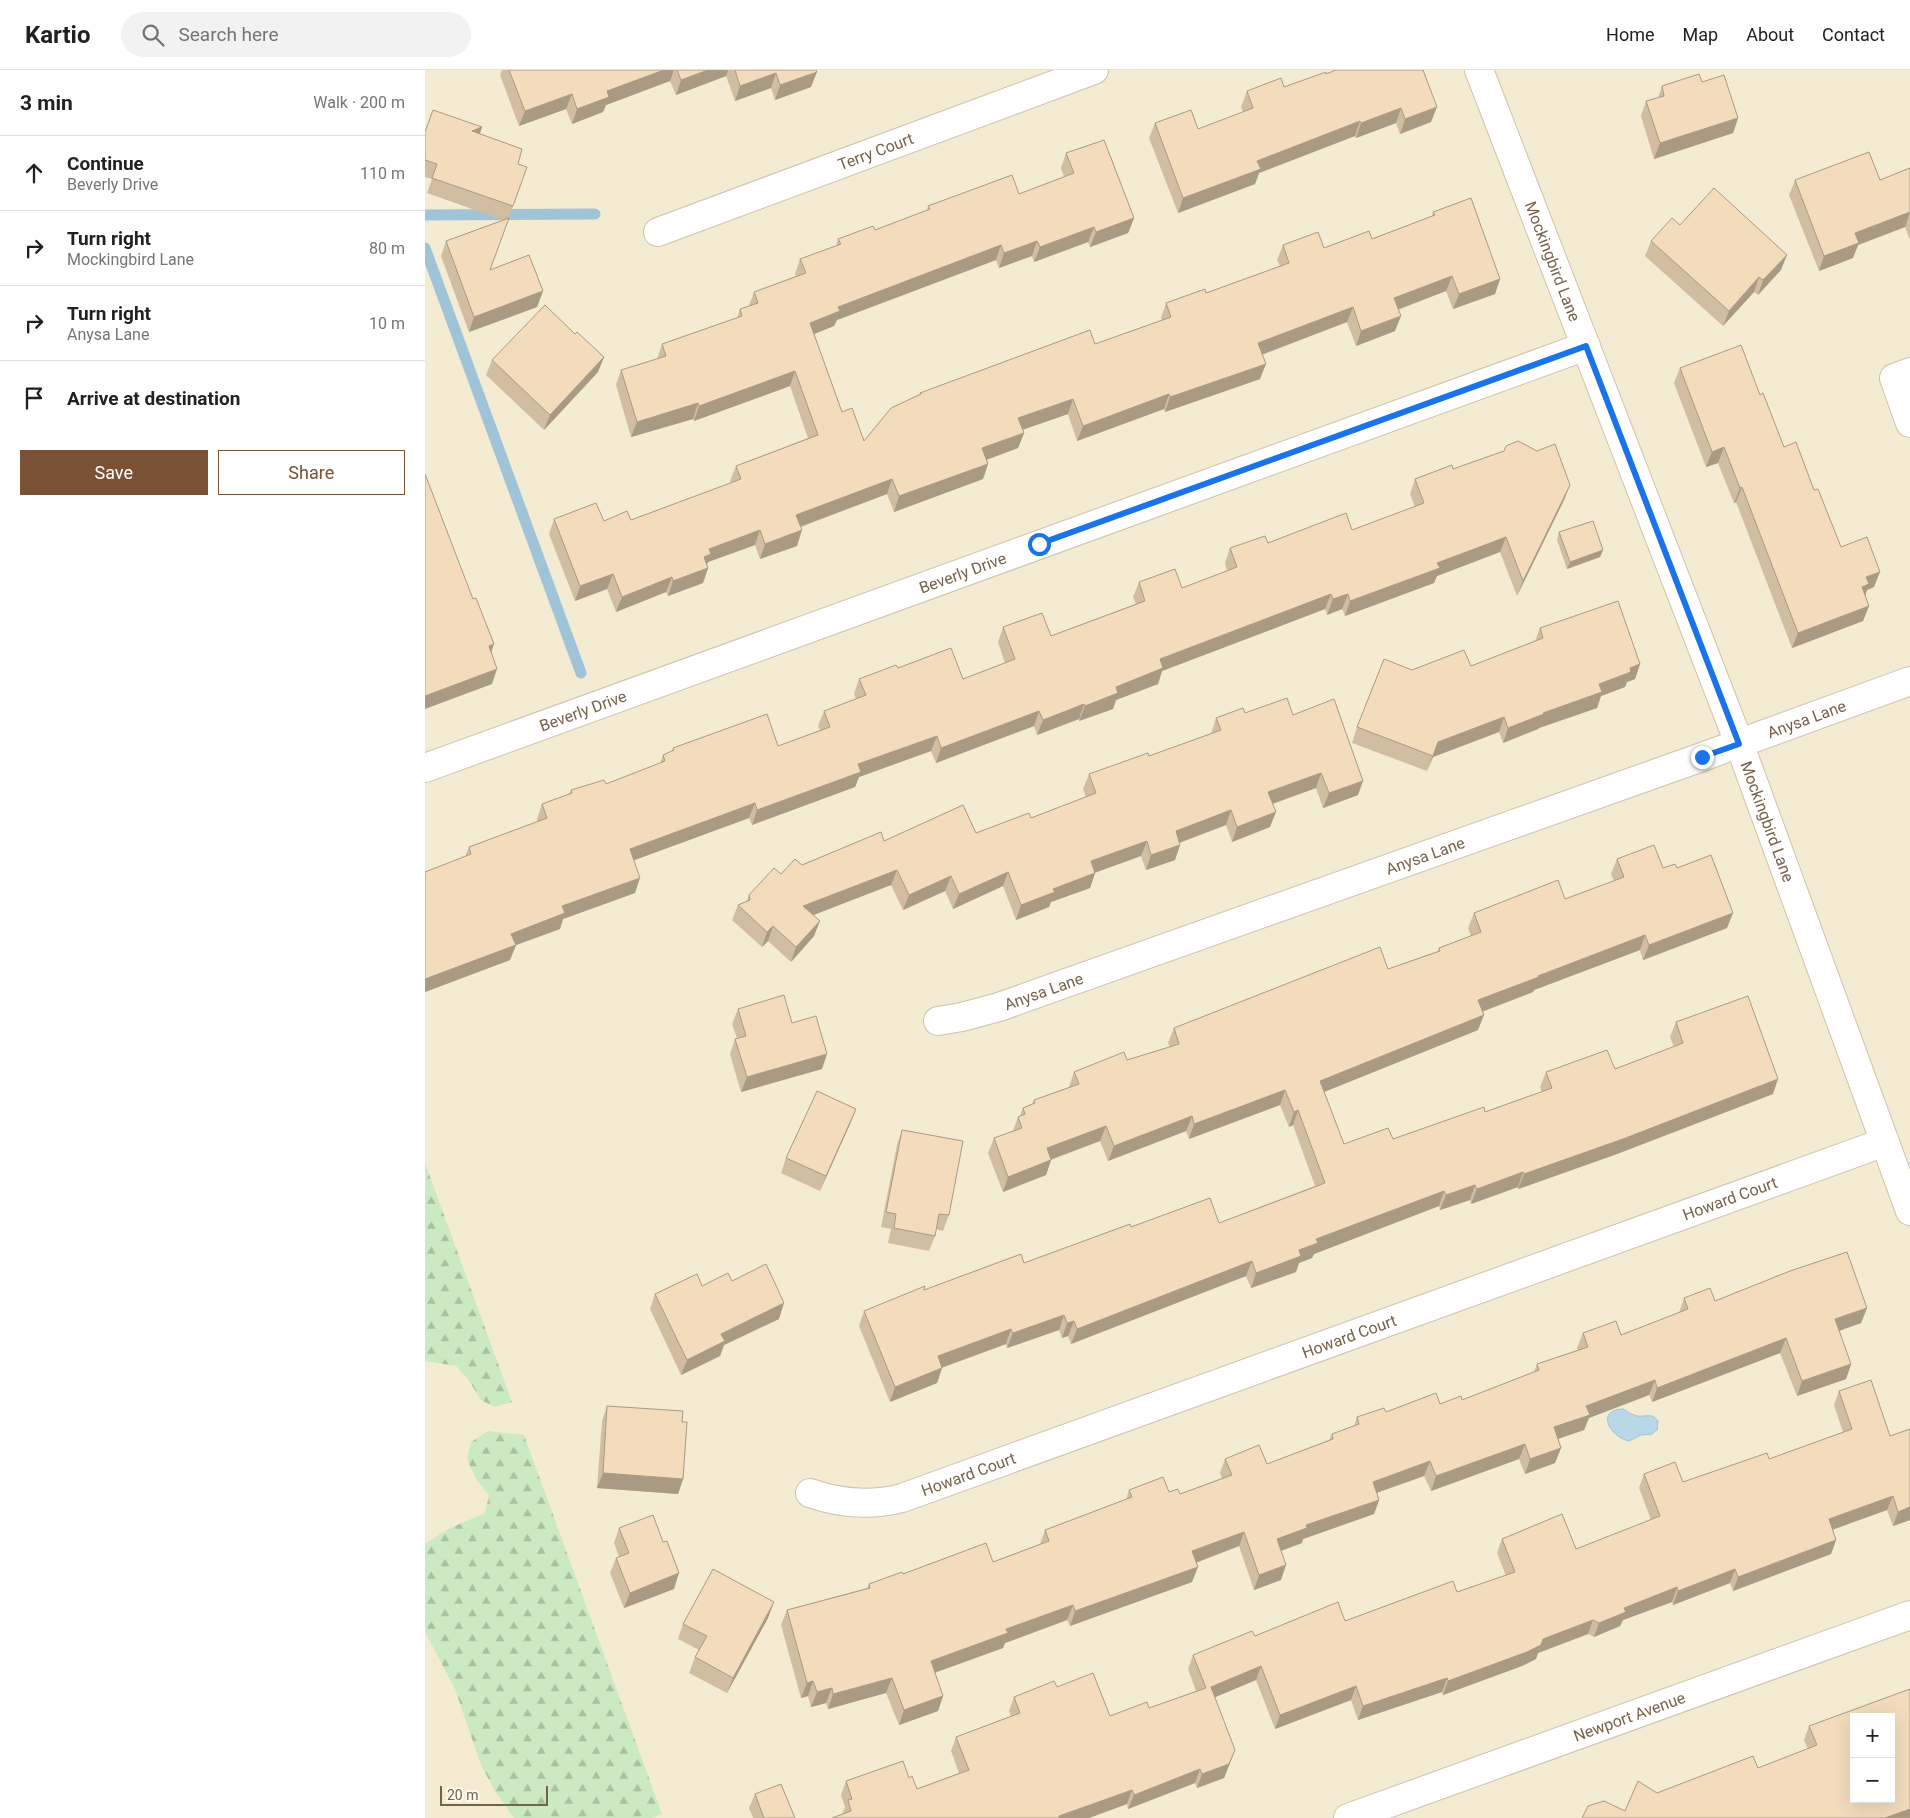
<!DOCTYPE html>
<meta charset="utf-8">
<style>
:root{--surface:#fff;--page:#f2f2f2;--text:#202124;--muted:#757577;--line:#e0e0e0;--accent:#7a5135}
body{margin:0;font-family:Roboto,sans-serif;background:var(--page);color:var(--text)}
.controls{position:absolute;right:15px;bottom:15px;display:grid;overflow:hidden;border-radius:0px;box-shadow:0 5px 20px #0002}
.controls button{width:45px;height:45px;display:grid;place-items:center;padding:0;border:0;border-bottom:1px solid var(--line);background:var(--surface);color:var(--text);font:25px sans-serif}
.scale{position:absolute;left:15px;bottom:12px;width:108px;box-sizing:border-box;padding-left:5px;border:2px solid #76624a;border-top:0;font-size:14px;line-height:18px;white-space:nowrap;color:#76624a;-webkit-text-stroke:4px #fffbec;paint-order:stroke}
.stop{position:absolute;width:15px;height:15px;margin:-11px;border:4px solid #1a73e8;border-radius:50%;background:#fff}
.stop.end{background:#1a73e8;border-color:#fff;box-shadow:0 1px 5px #0008}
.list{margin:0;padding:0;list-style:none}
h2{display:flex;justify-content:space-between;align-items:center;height:65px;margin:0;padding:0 20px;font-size:21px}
h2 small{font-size:16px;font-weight:400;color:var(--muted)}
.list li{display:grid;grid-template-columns:32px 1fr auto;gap:15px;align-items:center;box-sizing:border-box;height:75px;padding:0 20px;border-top:1px solid var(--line)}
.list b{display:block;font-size:19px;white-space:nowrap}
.list p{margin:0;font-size:16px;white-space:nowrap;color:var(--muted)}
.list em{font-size:16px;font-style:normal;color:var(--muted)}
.actions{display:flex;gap:10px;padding:15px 20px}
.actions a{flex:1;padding:11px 0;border:1px solid var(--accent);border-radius:0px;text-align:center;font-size:18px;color:var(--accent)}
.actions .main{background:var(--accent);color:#fff}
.icon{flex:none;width:28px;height:28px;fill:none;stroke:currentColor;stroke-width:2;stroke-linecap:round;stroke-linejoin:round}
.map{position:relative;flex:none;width:1485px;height:1748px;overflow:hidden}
header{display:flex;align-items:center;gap:30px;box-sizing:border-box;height:70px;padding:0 25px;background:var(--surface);border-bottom:1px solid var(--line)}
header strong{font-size:24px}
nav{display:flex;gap:28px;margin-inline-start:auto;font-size:18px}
.search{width:350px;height:45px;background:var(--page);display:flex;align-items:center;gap:12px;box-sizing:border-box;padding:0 18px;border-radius:28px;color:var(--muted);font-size:19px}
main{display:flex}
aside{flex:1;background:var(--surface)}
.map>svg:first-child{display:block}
.residential{fill:#f4ebd3;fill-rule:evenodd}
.forest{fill:url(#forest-firs)}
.water{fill:#b9d7e6;stroke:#9fc4d8}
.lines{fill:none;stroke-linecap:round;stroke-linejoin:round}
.stream{stroke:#9fc4d8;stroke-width:11}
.street-casing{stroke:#cec1ab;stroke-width:30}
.secondary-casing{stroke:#d1c3a8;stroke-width:30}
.street{stroke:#fff;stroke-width:28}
.secondary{stroke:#fff;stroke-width:28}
.wall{fill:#d0bda2}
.shaded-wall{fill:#a99a84}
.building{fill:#f2dcbc;stroke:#a99a84;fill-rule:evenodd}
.route{stroke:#1a73e8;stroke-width:6}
.labels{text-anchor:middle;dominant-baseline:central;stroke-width:4.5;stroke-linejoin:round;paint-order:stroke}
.street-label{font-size:16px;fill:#76624a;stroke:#fffbec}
</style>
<header>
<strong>Kartio</strong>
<div class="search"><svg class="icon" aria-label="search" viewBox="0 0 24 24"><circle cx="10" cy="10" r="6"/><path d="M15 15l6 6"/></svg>Search here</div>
<nav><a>Home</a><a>Map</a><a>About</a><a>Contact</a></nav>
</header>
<main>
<aside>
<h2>3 min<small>Walk · 200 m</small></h2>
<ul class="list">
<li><svg class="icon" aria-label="ahead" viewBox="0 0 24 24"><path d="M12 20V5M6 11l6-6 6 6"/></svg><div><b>Continue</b><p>Beverly Drive</p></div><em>110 m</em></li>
<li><svg class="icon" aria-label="right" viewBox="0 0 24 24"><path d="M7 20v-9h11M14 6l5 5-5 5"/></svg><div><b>Turn right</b><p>Mockingbird Lane</p></div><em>80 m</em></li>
<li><svg class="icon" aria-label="right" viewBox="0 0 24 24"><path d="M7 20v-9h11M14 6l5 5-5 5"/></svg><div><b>Turn right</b><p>Anysa Lane</p></div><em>10 m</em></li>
<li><svg class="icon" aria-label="arrive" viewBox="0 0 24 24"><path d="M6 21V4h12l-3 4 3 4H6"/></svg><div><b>Arrive at destination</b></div></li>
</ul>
<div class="actions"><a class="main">Save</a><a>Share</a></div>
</aside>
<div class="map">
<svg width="1485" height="1748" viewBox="0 0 1485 1748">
<defs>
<pattern id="forest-firs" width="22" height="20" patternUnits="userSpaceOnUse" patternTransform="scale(1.25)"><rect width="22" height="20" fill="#cbeac3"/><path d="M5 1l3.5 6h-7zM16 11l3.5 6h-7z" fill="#a9c1a0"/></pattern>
</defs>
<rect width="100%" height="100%" fill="#fdf8e5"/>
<path class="residential" d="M0,0H1485V1748H0ZM1429,1647H1466V1729H1429Z"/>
<path class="forest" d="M0,1093L11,1123L87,1332L70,1337L56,1330L43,1309L31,1296L0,1291Z
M63,1361L99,1365L237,1744L226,1748H89L70,1721L56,1695L30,1619L0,1562V1474L23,1459L60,1443L64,1425L51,1409L42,1389L46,1372Z"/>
<path class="water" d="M1198,1339C1202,1341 1205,1344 1209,1345C1219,1349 1226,1341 1233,1351L1232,1360L1227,1364L1216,1365L1204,1371C1185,1367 1170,1340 1198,1339Z"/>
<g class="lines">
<path class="stream" d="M0,145L170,144
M0,178L156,603"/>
<g class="street-casing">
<g id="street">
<path id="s1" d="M233,162L669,0"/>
<path d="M1485,302L1469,308L1485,353"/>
<path id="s2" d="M0,698L1161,276"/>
<path id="s3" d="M513,951L537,947L574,937L1277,687L1485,611"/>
<path id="s4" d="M385,1423C416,1434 446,1436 477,1428L1460,1072"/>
<path id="s5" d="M923,1748L1485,1545"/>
</g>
</g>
<g class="secondary-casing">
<g id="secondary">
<path id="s6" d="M1054,0L1314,673L1485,1141"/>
</g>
</g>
<use href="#street" class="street"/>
<use href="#secondary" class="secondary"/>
</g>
<path class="wall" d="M77,0H391L386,17L350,30L346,18L310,31L301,6L251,25L245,11L181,35L178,42L147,54L141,39L94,56L75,5Z
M901,4L1006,52L975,64L971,53L931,68L930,66L834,103L830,114L753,143L724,68L730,53L773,59L818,42L816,37L822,21L859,17Z
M1237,16L1313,48L1308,63L1229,89L1216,46L1221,31L1233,28Z
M57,57L55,64L93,94L102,97L65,200L118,221L112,237L44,262L16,186L21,171L78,150L2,123L7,109L0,107V62Z
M641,83L709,148L703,163L665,177L663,172L609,192L607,186L574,198L571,190L412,250L409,256L389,264L417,342L439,371L494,325L495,323L670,274L737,250L736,248L741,233L781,223L855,196L852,190L858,175L899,178L947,169L1007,146L1008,142L1075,209L1070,224L1028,239L1021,221L973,240L970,261L931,276L922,252L837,285L835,309L740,342L739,339L652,371L643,344L597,360L599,363L593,378L562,390L563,394L558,409L469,442L462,424L376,457L372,476L335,489L330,475L283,492L282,495L283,498L278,513L243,526L241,522L191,542L182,519L150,531L124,464L129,449L179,451L206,450L306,413L305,411L311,396L383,368L365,316L269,351L268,349L206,367L191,315L196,300L232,289L237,274L312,248L315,239L324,236L329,222L371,206L370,204L375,189L411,176L413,169L450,160L502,141L503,136L594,124L639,107L636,98Z
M1485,98V170L1480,157L1433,175L1428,188L1394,201L1364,125L1370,110H1455Z
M1255,155L1356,200L1333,225L1329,222L1298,256L1220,186L1226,171Z
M150,264L179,287L173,302L119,360L61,305L67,290Z
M1255,298L1335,325L1359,377L1389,420L1416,477L1449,517L1442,520L1440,526L1444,536L1438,551L1367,578L1311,432L1309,433L1293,393L1281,397L1249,313Z
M1028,399L1145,415L1139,430L1092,526L1075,482L1012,506L1009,513L920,546L917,539L902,545L900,539L737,601L733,614L691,630L688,639L654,651V649L612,665L609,656L511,693L506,681L434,707L430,717L327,755L324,748L209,790L210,823L138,849L135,859L91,875L85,890L0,922V802L40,787L44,777L113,752L112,749L117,734L144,724L146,720L181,714L235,694L238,685L247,681L248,678L353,676L395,660L393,656L399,641L431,629L429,624L434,609L473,598L538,609L580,593L573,572L578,557L626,566L711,534L708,527L714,512L757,518L802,501L800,493L805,478L927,460L990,437L985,424L990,409Z
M1134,462L1178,480L1175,487L1142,499L1132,470Z
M1115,558L1215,594L1210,609L1202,612L1200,617L1176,626L1172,638L1114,658L1113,659L1078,673L1074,662L1008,687L1002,701L927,673L932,657L987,600L1046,596L1110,571Z
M820,643L868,645L933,725L898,738L891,718L848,734L845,757L807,772L801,755L755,773V775L750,790L721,800L716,786L670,803L665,818L626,832L624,837L591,850L578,816L528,839L520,821L478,840L466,815L388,845L389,866L366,892L343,871L337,877L307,850L313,835L321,832L324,825L356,804L377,795L459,771L551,763L606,748L661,727L658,719L664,704L724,686L786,664L791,648Z
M1192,789L1238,798H1252L1302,858L1218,890L1215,880L1109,920L1108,922L1057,942L1053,960L899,1022L919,1074L968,1069L1060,1042L1117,1022L1115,1017L1121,1002L1190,999L1249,977L1245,967L1251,952L1348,1024L1192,1084L1093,1119V1117L1046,1134L1045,1130L1015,1140L1014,1136L889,1184L887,1188L874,1193L871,1202L826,1218L821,1206L646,1274L643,1266L637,1268L634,1260L582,1278L581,1274L517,1298L512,1313L465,1332L434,1256L439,1241L499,1220L599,1193L706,1157L794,1153L890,1116L868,1055L864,1057L855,1035L764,1069L761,1061L683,1091L675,1071L626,1090L621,1105L578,1122L563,1083L569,1068L588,1061L593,1047L595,1046L598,1038L607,1034L609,1030L644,1017L649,1002L702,990L745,977L743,973L749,958L963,899L1013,881L1014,878L1046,866L1043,858L1049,843L1140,829L1189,811L1186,804Z
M313,939L367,953L397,999L316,1022L305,984L310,969L312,968L307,954Z
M431,1039L425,1054L395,1121L356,1103L361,1088Z
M477,1060L524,1145L518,1161L511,1159L510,1166L504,1181L463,1173L466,1159L456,1157L472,1075Z
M307,1211L354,1249L299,1275L295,1286L256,1305L225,1239L230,1224Z
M1259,1228L1290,1231L1442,1238L1436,1253L1414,1261L1426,1294L1421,1309L1372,1326L1355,1283L1227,1332L1224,1325L1164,1348L1159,1360L1133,1369L1136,1378L1130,1393L1100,1404L1094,1389L1006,1421L999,1406L952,1423L954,1430L949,1444L878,1469L877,1473L856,1481V1510L829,1520L814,1476L771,1493L767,1512L645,1556L642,1550L580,1573L578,1578L510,1603L518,1626L513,1641L474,1655L461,1623L403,1639L401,1633L386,1637L383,1626L376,1628L356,1555L362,1540L442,1518L444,1514L478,1504L568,1492L615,1474L620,1460L701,1430L704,1420L744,1422L755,1424L797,1408L795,1403L800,1389L842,1394L904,1370L907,1364L929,1356L932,1347L1037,1330L1109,1302L1112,1294L1153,1280L1152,1278L1158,1263L1196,1265L1254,1243Z
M1414,1321L1465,1366L1485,1359V1450L1468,1456L1462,1440L1407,1460L1411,1470L1406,1484L1308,1521L1305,1513L1248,1535L1247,1532L1198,1550L1195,1556L1169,1567L1163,1564L1113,1583L1111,1589L1097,1596L1018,1625L1017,1622L933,1650L926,1630L850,1659L831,1610L790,1627L805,1694L799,1708L772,1718L770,1713L703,1739L702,1734L664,1748H407L417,1744L420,1737L416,1725L421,1711L484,1708L492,1719L534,1703L526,1681L531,1667L586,1646L584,1641L589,1627L632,1617L685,1646L724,1638L771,1621L763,1599L768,1585L830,1566L920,1551L1032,1522L1081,1506L1072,1483L1077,1469L1151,1479L1226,1450L1214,1418L1219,1404L1258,1412L1344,1389L1418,1362L1409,1335Z
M182,1336L257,1352L258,1409L253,1424L172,1418L177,1351Z
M194,1458L249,1519L199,1538L185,1503L191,1488L194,1487L189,1473Z
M343,1548L302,1623L264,1603L270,1587L274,1580L253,1569L258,1554Z
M1384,1656L1485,1748L1200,1741L1232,1723L1333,1698L1383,1679L1379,1670Z
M330,1724L370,1748H328L324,1738Z"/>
<path class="shaded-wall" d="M239,0H249L245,11L181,35L178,42L147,54L152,39L182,21Z
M283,0H303L301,6L251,25L256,10Z
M392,2L386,17L350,30L355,15Z
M351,3L346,18L310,31L315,16Z
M147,24L141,39L94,56L100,41Z
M1012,37L1006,52L975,64L980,49Z
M976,38L971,53L931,68L936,53Z
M1313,48L1308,63L1229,89L1235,73Z
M935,51L930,66L834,103L830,114L753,143L758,128L832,91Z
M57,57L52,72L47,61Z
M1485,142L1480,157L1433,175L1428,188L1394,201L1399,186L1430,163Z
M709,148L703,163L665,177L671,162Z
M669,157L663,172L609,192L615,177Z
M612,171L607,186L574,198L579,183Z
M576,175L571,190L412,250L409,256L379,268L385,253L413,237Z
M1362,185L1356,200L1333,225L1338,210Z
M1027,206L1021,221L963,243L969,228Z
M1334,207L1329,222L1298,256L1304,241Z
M1075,209L1070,224L1028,239L1034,224Z
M118,221L112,237L44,262L49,247Z
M928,237L922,252L827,288L833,273Z
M976,246L970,261L931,276L936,261Z
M179,287L173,302L119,360L125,345Z
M841,294L835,309L740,342L745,327Z
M370,301L365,316L269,351L274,336Z
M744,324L739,339L652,371L658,356Z
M648,329L643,344L588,363L593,348Z
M273,333L268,349L206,367L212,352Z
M599,363L593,378L552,393L557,378Z
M1299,377L1293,393L1281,397L1287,382Z
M563,394L558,409L469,442L474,426Z
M467,409L462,424L366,460L371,445Z
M1145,415L1139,430L1092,526L1098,511Z
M1317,417L1311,432L1309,433L1315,418Z
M335,460L330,475L283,492L280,499L283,498L278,513L243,526L248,511L279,487L284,479Z
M377,460L372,476L335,489L340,474Z
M1081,467L1075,482L1012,506L1009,513L920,546L925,531L1012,493Z
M1178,480L1175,487L1142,499L1145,492Z
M1455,502L1449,517L1442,520L1439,529L1437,517L1441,507Z
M188,504L182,519L150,531L155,516Z
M247,507L241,522L191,542L197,527Z
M906,524L900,539L737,601L733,614L691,630L688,639L654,651L660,636L735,589Z
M923,524L917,539L902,545L908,529Z
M1444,536L1438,551L1367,578L1373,563Z
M69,574L64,589V576Z
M1215,594L1210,609L1202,612L1200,617L1176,626L1172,638L1114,658L1113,659L1078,673L1083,658L1118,643L1205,598Z
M72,599L67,614L0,639V626Z
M659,634L654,649L612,665L618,650Z
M614,641L609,656L511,693L516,678Z
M1079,647L1074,662L1008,687L1002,701L1013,672Z
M512,666L506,681L434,707L430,717L327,755L332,740L433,694Z
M896,703L891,718L838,737L843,722Z
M938,711L933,725L898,738L904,723Z
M330,733L324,748L199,794L205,779Z
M806,740L801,755L745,776L751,761Z
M851,742L845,757L807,772L812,757Z
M722,771L716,786L660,806L666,791Z
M755,775L750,790L721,800L726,785Z
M472,800L466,815L373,851L378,836Z
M583,802L578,816L528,839L534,824Z
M670,803L665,818L626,832L624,837L591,850L596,835L628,819Z
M526,806L520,821L478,840L484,825Z
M215,808L210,823L138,849L135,859L91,875L85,890L0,922V909L137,836Z
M1308,843L1302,858L1218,890L1224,875Z
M395,851L389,866L366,892L371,877Z
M348,856L343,871L337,877L342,862Z
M1220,865L1215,880L1109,920L1108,922L1048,945L1053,930L1113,906Z
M1059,945L1053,960L889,1026L895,1011Z
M402,984L397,999L316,1022L322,1007Z
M1353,1009L1348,1024L1192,1084L1093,1119L1099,1104Z
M860,1020L855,1035L764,1069L769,1054Z
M431,1039L425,1054L395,1121L401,1106Z
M873,1040L868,1055L864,1057L869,1042Z
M767,1046L761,1061L683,1091L689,1076Z
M681,1056L675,1071L616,1093L622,1078Z
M626,1090L621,1105L578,1122L583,1107Z
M1098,1102L1093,1117L1046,1134L1052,1119Z
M1050,1115L1045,1130L1015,1140L1021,1125Z
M1019,1121L1014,1136L889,1184L887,1188L874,1193L871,1202L826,1218L831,1203L891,1169Z
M827,1191L821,1206L646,1274L652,1259Z
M359,1233L354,1249L299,1275L295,1286L256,1305L262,1290L296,1264Z
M1442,1238L1436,1253L1405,1264L1410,1249Z
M639,1245L634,1260L582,1278L588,1263Z
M649,1251L643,1266L637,1268L642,1253Z
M586,1259L581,1274L507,1301L513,1286Z
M1361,1268L1355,1283L1227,1332L1232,1318Z
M1426,1294L1421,1309L1372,1326L1377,1311Z
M517,1298L512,1313L465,1332L470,1317Z
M1230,1310L1224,1325L1164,1348L1159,1360L1124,1372L1129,1357L1161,1336Z
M1100,1374L1094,1389L1006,1421L1011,1406Z
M1136,1378L1130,1393L1100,1404L1105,1389Z
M1005,1391L999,1406L942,1426L948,1412Z
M178,1403L258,1409L253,1424L172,1418Z
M1468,1426L1462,1440L1398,1463L1404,1449Z
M954,1430L949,1444L878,1469L877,1473L847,1484L852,1469L881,1455Z
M1485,1437V1450L1468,1456L1473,1442Z
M819,1462L814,1476L762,1496L767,1481Z
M1411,1470L1406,1484L1308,1521L1313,1507Z
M861,1495L856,1510L829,1520L834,1505Z
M773,1497L767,1512L645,1556L650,1541Z
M1310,1499L1305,1513L1248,1535L1253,1521Z
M254,1503L249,1519L199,1538L205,1523Z
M1252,1517L1247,1532L1198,1550L1195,1556L1169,1567L1174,1553L1199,1538Z
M349,1532L343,1548L302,1623L308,1608Z
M648,1535L642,1550L580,1573L578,1578L500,1606L506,1591L581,1559Z
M1168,1550L1163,1564L1113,1583L1111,1589L1097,1596L1018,1625L1023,1611L1118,1569Z
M836,1596L831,1610L781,1631L786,1617Z
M467,1608L461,1623L403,1639L408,1624Z
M1022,1608L1017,1622L933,1650L938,1636Z
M388,1611L383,1626L376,1628L382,1613Z
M931,1616L926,1630L850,1659L855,1645Z
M407,1618L401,1633L386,1637L392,1622Z
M518,1626L513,1641L474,1655L479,1640Z
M810,1680L799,1708L772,1718L777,1704Z
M775,1699L770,1713L703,1739L709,1725Z
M707,1720L702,1734L664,1748H633L634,1746Z
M1485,1739V1748H1460Z"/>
<path class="building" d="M84,0H239L182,21L184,27L152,39L147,24L100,41Z
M252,0H283L256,10Z
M310,0H391L392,2L355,15L351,3L315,16Z
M911,0H998L1012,37L980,49L976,38L936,53L935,51L832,91L836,99L758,128L730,53L766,40L773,59L828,38L822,21L856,8L859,17L901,2V4Z
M1274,4L1277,12L1299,5L1313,48L1235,73L1221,31L1239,26L1237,16Z
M8,40L57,57L47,61L97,79L93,94L102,97L88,136L7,108L12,94L0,90V62Z
M679,70L709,148L671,162L669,157L615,177L612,171L579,183L576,175L413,237L415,241L385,253L417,342L427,338L439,371L466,338L496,324L495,323L665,260L670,274L746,247L741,233L780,219L781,223L864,193L858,175L893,162L899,178L944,161L947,169L1010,145L1008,142L1046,128L1075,209L1034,224L1027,206L969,228L976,246L936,261L928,237L833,273L841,294L745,327L744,324L658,356L648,329L593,348L599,363L557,378L563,394L474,426L467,409L371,445L377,460L340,474L335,460L284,479L286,484L279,487L283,498L248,511L247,507L197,527L188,504L155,516L129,449L171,433L179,451L202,441L206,450L316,409L311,396L393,365L370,301L274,336L273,333L212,352L196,300L241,286L237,274L317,246L315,239L333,233L329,222L381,203L375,189L416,174L413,169L448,156L450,160L505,139L503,136L587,105L594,124L649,103L641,83Z
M1444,82L1455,110L1485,98V142L1430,163L1434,173L1399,186L1370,110Z
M1289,118L1362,185L1338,210L1334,207L1304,241L1226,171L1247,148L1255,155Z
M84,148L65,200L104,185L118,221L49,247L21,171Z
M120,235L150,264L152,262L179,287L125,345L67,290Z
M1316,275L1335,325L1338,323L1359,377L1371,372L1389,420L1393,419L1416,477L1442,467L1455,502L1441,507L1444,514L1437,517L1444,536L1373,563L1317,417L1315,418L1299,377L1287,382L1255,298Z
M1093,371L1112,381L1130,374L1145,415L1098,511L1081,467L1012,493L1015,498L925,531L923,524L908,529L906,524L735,589L738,598L691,617L693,623L660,636L659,634L618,650L614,641L516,678L512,666L433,694L436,702L332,740L330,733L205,779L215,808L137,836L140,843L86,864L91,875L0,909V802L46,784L44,777L122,748L117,734L147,723L146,720L179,710L181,714L240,691L238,685L249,680L248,678L342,644L353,676L405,657L399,641L441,625L434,609L471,595L473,598L526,578L538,609L590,589L578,557L617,543L626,566L720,531L714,512L750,499L757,518L812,497L805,478L840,466L843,473L921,443L927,460L999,433L990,409L1027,395L1028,399L1079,381L1081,376Z
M0,404L48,529L51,528L69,574L64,576L72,599L0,626Z
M1168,451L1178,480L1145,492L1134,462Z
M1193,531L1215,594L1205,598L1206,602L1174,614L1177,622L1118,643L1119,644L1083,658L1079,647L1013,672L1008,686L932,657L959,589L987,600L1039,580L1046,596L1118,568L1115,558Z
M862,628L868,645L909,629L938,711L904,723L896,703L843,722L851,742L812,757L806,740L751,761L755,775L726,785L722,771L666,791L670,803L628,819L630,822L596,835L583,802L534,824L526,806L484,825L472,800L378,836L395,851L371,877L348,856L342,862L313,835L325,830L324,825L349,798L356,804L370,789L377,795L456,762L459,771L538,735L551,763L604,743L606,748L671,723L664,704L723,683L724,686L796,660L791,648L818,638L820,643Z
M1229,775L1238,798L1250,794L1252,798L1286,785L1308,843L1224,875L1220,865L1113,906L1114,907L1053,930L1059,945L895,1011L919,1074L963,1058L968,1069L1059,1037L1060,1042L1127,1018L1121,1002L1182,980L1190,999L1258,973L1251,952L1323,926L1353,1009L1198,1069L1099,1104L1098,1102L1052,1119L1050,1115L1021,1125L1019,1121L891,1169L893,1173L874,1180L876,1186L831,1203L827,1191L652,1259L649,1251L642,1253L639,1245L588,1263L586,1259L513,1286L517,1298L470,1317L439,1241L500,1216L499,1220L596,1184L599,1193L705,1154L706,1157L785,1128L794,1153L900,1113L873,1040L869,1042L860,1020L769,1054L767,1046L689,1076L681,1056L622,1078L626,1090L583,1107L569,1068L597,1058L593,1047L600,1044L598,1038L610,1033L609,1030L654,1014L649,1002L699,982L702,990L754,974L749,958L955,877L963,899L1015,881L1014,878L1056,862L1049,843L1133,810L1140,829L1199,807L1192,789Z
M359,925L367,953L391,946L402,984L322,1007L310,969L321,966L313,939Z
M392,1021L431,1039L401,1106L361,1088Z
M477,1060L538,1071L524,1145L514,1144L510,1166L469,1158L471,1144L461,1142Z
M1422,1182L1442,1238L1410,1249L1426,1294L1377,1311L1361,1268L1232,1318L1230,1310L1161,1336L1165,1345L1129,1357L1136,1378L1105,1389L1100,1374L1011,1406L1005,1391L948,1412L954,1430L881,1455L882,1458L852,1469L861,1495L834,1505L819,1462L767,1481L773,1497L650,1541L648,1535L581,1559L583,1563L506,1591L518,1626L479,1640L467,1608L408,1624L407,1618L392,1622L388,1611L382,1613L362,1540L445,1518L444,1514L477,1502L478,1504L561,1473L568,1492L624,1471L620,1460L707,1427L704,1420L738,1407L744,1422L753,1419L755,1424L807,1405L800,1389L834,1375L842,1394L908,1369L907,1364L934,1354L932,1347L959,1338L961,1342L1011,1323L1015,1334L1036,1326L1037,1330L1114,1300L1112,1294L1163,1277L1158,1263L1191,1251L1196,1265L1263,1239L1259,1228L1285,1218L1290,1231L1365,1201Z
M341,1194L359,1233L296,1264L300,1271L262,1290L230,1224L272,1204L277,1216L303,1203L307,1211Z
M1446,1310L1465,1366L1485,1359V1437L1473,1442L1468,1426L1404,1449L1411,1470L1313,1507L1310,1499L1253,1521L1252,1517L1199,1538L1201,1542L1174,1553L1168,1550L1118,1569L1116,1575L1102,1582L1023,1611L1022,1608L938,1636L931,1616L855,1645L836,1596L786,1617L810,1680L804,1694L777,1704L775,1699L709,1725L707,1720L634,1746V1748H407L426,1741L423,1730L427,1729L421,1711L478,1691L484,1708L487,1706L492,1719L544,1700L531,1667L595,1643L589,1627L629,1611L632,1617L668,1603L685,1646L722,1632L724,1638L781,1618L768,1585L827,1561L830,1566L913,1532L920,1551L1028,1511L1032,1522L1090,1502L1077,1469L1137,1444L1151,1479L1235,1446L1219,1404L1250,1392L1258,1412L1342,1383L1344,1389L1427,1359L1414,1321Z
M182,1336L258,1341L257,1352H262L258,1409L178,1403Z
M228,1445L238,1472L242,1471L254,1503L205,1523L191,1488L204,1483L194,1458Z
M288,1499L349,1532L308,1608L270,1587L282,1566L258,1554Z
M1485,1619V1739L1460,1748H1157L1163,1736L1179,1731L1200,1741L1213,1711L1232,1723L1328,1686L1333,1698L1392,1675L1384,1656ZM1429,1647H1466V1729H1429Z
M356,1714L370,1748H339L330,1724Z"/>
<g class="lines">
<path class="route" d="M614,474L1161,276L1314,674L1277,687"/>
</g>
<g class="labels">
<g class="street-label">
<text stroke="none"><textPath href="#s1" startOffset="232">Terry Court</textPath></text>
<text stroke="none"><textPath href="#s6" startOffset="205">Mockingbird Lane</textPath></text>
<text stroke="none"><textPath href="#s2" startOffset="572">Beverly Drive</textPath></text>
<text stroke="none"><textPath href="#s2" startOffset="168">Beverly Drive</textPath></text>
<text stroke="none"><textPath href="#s3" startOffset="920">Anysa Lane</textPath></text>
<text stroke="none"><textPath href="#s6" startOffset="805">Mockingbird Lane</textPath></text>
<text stroke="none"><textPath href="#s3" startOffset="515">Anysa Lane</textPath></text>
<text stroke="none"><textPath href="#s3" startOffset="110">Anysa Lane</textPath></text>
<text stroke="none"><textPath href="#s4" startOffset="974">Howard Court</textPath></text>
<text stroke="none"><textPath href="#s4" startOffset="569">Howard Court</textPath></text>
<text stroke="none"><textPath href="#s4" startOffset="164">Howard Court</textPath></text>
<text stroke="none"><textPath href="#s5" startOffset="299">Newport Avenue</textPath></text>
</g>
</g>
</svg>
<div class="controls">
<button>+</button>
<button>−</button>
</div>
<div class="scale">20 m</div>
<div class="stop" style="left:614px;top:474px"></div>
<div class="stop end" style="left:1277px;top:687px"></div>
</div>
</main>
